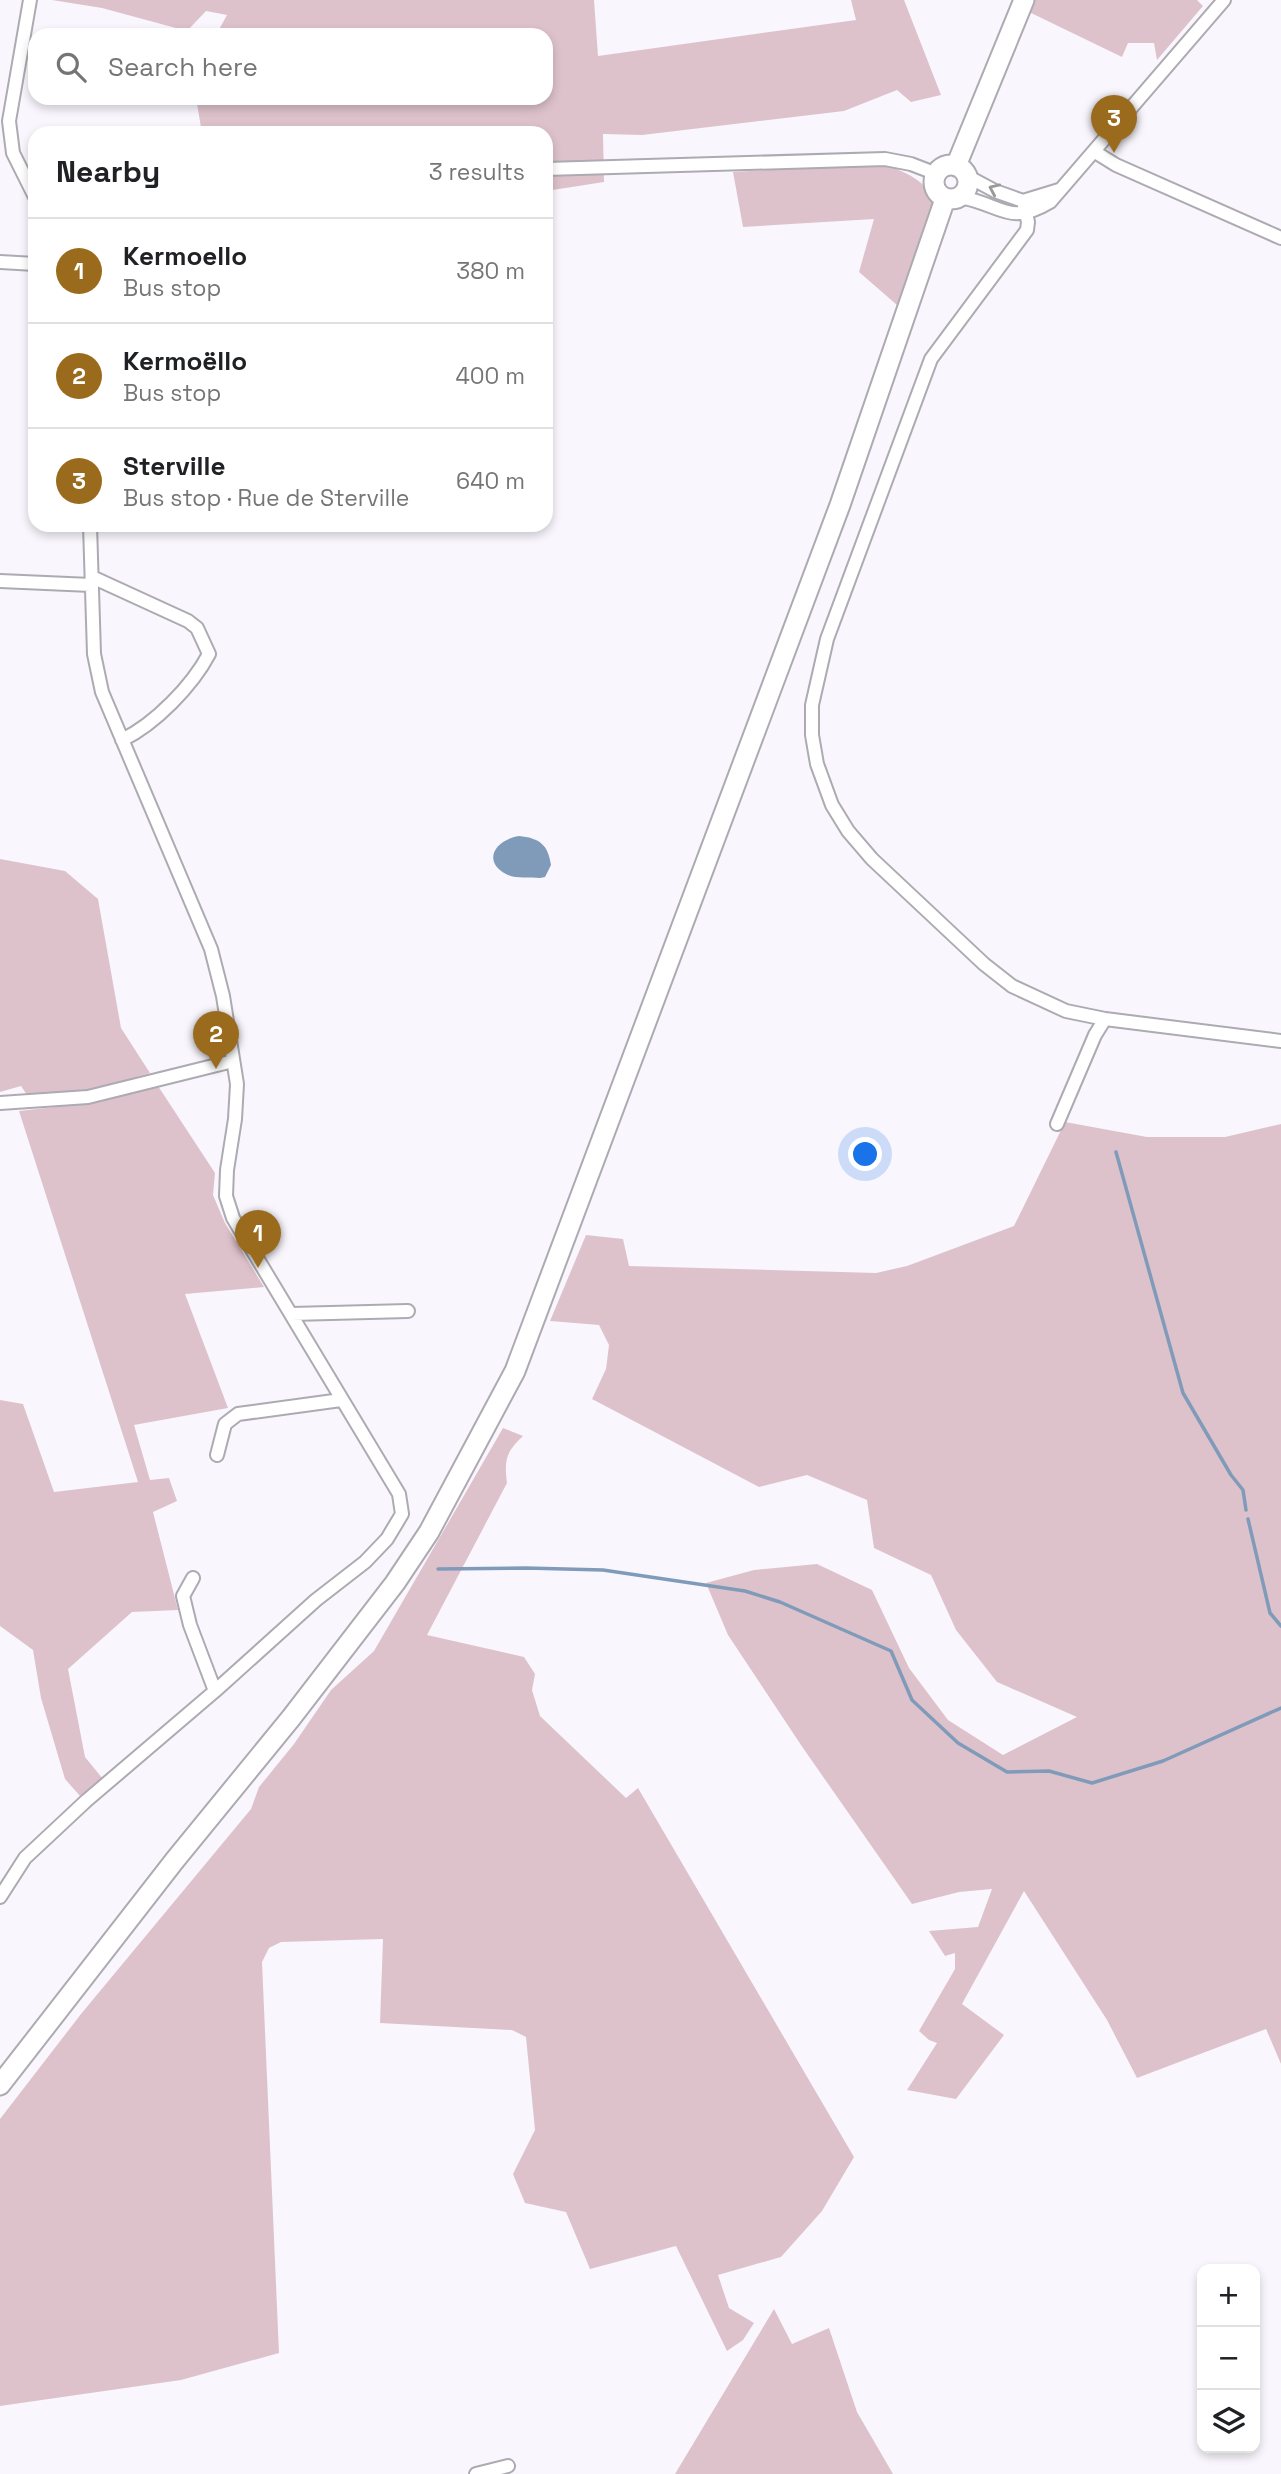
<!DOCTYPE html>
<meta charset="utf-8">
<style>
:root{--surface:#fff;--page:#f6f6f6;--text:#202124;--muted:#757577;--line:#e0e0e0;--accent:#9a6b1c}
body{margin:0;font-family:"Space Grotesk",sans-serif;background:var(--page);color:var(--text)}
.controls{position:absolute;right:21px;bottom:21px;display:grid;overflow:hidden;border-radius:14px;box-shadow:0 4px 10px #0003}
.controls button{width:63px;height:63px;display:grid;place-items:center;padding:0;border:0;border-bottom:2px solid var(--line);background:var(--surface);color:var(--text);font:35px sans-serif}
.you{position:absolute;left:866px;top:1155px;width:24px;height:24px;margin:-18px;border:5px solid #fff;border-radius:50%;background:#1a73e8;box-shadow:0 0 0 10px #1a73e833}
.badge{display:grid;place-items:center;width:46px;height:46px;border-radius:50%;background:var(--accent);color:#fff;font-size:23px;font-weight:700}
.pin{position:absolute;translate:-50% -58px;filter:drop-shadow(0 2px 4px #0008)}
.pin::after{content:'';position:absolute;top:37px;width:24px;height:21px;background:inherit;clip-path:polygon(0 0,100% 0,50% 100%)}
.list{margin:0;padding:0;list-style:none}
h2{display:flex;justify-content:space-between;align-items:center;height:91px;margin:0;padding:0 28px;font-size:30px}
h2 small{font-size:23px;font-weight:400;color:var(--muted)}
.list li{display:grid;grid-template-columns:46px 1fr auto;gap:21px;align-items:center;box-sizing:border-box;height:105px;padding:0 28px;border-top:2px solid var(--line)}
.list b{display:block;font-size:26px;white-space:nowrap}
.list p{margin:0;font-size:23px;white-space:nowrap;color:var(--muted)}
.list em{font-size:23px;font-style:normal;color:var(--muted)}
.icon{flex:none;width:38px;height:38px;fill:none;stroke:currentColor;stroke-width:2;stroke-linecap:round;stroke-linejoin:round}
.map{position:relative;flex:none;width:1281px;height:2474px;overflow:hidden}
.search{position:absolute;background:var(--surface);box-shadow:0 4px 10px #0003;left:28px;top:28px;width:525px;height:77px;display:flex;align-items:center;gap:18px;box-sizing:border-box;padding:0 24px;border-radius:21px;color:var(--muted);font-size:26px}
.panel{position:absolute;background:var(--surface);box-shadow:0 4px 10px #0003;left:28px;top:126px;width:525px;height:406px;border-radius:21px}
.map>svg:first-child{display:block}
.green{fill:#dec2cb}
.water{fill:#7f9bb9}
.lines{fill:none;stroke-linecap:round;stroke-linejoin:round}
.stream{stroke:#7f9bb9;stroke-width:3.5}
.street-casing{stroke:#adaab1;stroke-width:16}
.secondary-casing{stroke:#adaab1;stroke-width:23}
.street{stroke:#fff;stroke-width:12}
.secondary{stroke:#fff;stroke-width:19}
.oneway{stroke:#9a999a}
</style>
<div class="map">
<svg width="1281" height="2474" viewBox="0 0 1281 2474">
<rect width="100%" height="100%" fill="#f9f7fd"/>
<path class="green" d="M52,0H594L598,56L856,20L851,0H904L941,95L911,102L897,90L844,111L642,135L603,134L604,182L546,191V133H202L196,98H546V35H216L227,15L206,11L187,31L102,8Z
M1035,0H1197L1203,6L1157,60L1154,43H1128L1122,57L1029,12Z
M884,164C905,172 928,181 934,203L897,305L859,272L874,219L743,227L733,172Z
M0,859L65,871L98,899L121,1028L150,1073L97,1089L27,1095L21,1086L0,1092Z
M158,1086L215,1173L213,1195L225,1223L264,1287L185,1294L228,1408L134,1425L150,1480L169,1478L177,1501L153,1512L178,1610L132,1612L68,1669L85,1757L103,1779L80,1796L65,1779L41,1698L33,1650L0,1626V1400L23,1404L54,1492L138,1482L19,1111L82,1104Z
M1065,1122L1147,1137H1225L1281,1124V2064L1266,2029L1137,2078L1107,2020L1024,1891L962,2004L1004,2035L956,2099L907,2090L937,2043L929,2040L919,2031L955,1969V1953L945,1956L929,1931L978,1927L992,1889L959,1892L912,1904L803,1748L728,1635L706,1583L754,1570L817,1564L872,1590L909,1668L948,1720L1003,1755L1077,1717L997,1682L956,1630L931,1575L874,1548L867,1500L807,1475L759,1487L592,1399L606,1369L609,1345L599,1325L550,1321L586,1235L623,1239L629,1266L876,1273L907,1266L1014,1226Z
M503,1428L523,1436C506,1452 504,1460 507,1483L427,1635L524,1657L535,1674L532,1690L540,1716L626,1798L638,1788L854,2157L822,2211L781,2257L718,2275L729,2308L754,2323L743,2340L727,2351L676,2246L590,2269L566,2212L525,2203L513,2174L535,2130L526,2037L512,2030L380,2023L383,1939L281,1942L269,1948L262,1962L279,2353L181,2380L0,2406V2119L81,2014L251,1809L259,1787L294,1744L331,1690L374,1651Z
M774,2309L792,2344L829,2328L857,2412L893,2474H675Z"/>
<path class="water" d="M519,836C539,838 548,844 551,865L545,877L540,878C529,877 515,879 506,874C482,861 495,840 519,836Z"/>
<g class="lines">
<path class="stream" d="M1116,1152L1183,1393L1231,1475L1243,1490L1246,1510
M1248,1519L1270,1613L1281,1626
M438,1569L526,1568L603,1570L745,1591L780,1602L891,1651L912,1700L958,1743L1007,1772L1049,1771L1092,1783L1163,1761L1281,1708"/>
<g class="street-casing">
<path id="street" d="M30,0L9,121L13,153L35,197
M1095,152L1116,165L1281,238
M546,169L885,159L911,164L937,174
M967,176L995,191L1023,201L1059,190
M960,197C1001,204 1009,227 1050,202L1224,0
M1023,201L1028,222L1027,230L931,359L827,639L812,705V735L817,764L832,805L848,831L872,859L984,964L1012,986L1066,1011L1105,1019L1281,1041
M0,262L35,264
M92,577L188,621L197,628L209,654C192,686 155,724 122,740
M0,581L91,585
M0,1103L88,1097L233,1061
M1057,1124L1095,1035L1105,1019
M292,1314L408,1311
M217,1455L225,1424L238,1414L341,1400
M193,1578L183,1596L190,1625L215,1691
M0,1897L25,1858L86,1801L215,1691L316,1600L365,1562L387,1539L402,1514L399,1494L233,1218L226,1196L227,1170L235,1119L237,1084L223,996L211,949L102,692L94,654L90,525
M476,2474L508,2466"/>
</g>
<g class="secondary-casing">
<path id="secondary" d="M934 182a17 17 0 1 1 34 0a17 17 0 1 1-34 0Z
M956,166L1024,0
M0,2085L175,1860L291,1718L395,1583L429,1532L515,1371L840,505L945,199"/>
</g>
<use href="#street" class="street"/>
<use href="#secondary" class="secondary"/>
</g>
<defs><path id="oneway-chevron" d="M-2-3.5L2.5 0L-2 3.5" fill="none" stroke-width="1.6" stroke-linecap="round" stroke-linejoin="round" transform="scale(1.75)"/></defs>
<use class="oneway" href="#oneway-chevron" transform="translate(994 189) rotate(-156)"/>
</svg>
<div class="controls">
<button>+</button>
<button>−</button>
<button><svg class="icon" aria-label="layers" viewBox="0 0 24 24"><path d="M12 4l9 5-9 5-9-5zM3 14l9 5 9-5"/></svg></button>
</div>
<div class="you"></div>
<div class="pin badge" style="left:258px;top:1268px">1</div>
<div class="pin badge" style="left:216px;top:1069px">2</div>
<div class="pin badge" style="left:1114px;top:153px">3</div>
<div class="search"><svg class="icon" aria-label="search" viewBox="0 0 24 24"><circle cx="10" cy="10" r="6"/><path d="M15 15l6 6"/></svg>Search here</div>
<section class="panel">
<h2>Nearby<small>3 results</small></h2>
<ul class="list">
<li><span class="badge">1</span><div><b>Kermoello</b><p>Bus stop</p></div><em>380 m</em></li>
<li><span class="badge">2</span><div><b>Kermoëllo</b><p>Bus stop</p></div><em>400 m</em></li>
<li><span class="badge">3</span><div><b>Sterville</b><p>Bus stop · Rue de Sterville</p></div><em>640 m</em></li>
</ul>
</section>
</div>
